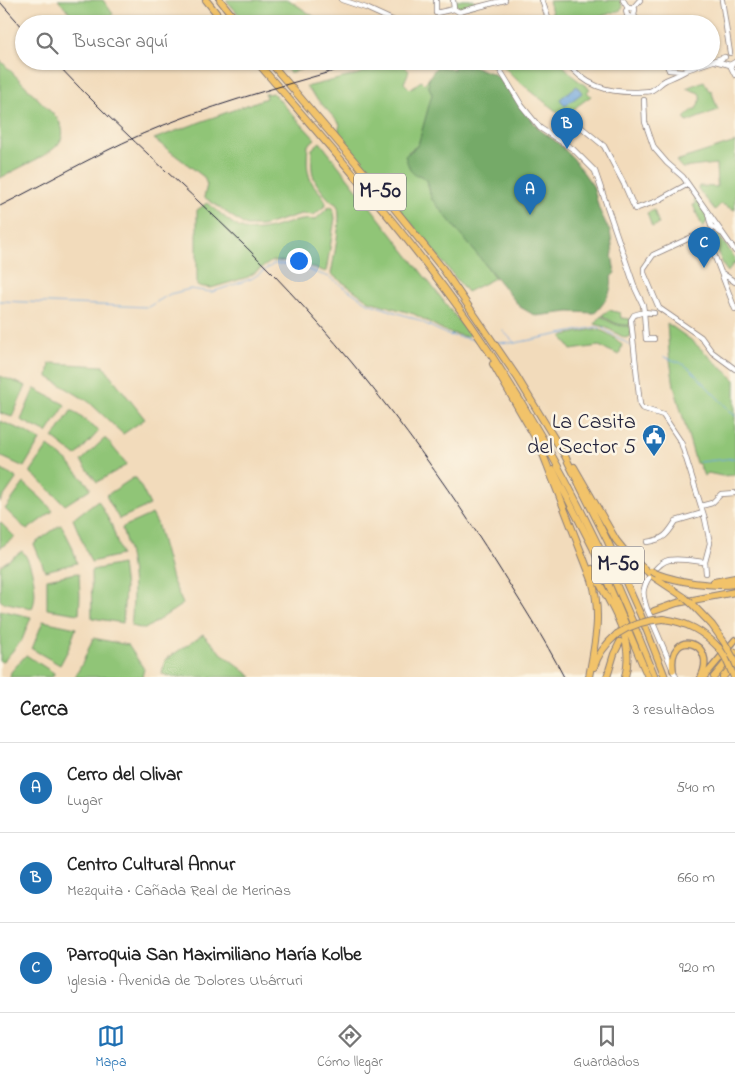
<!DOCTYPE html>
<html lang="es">
<meta charset="utf-8">
<style>
:root{--surface:#fff;--page:#f6f6f6;--text:#222;--muted:#767676;--line:#e0e0e0;--accent:#1f6fb2}
body{margin:0;font-family:"Indie Flower",sans-serif;background:var(--page);color:var(--text)}
.you{position:absolute;left:298px;top:260px;width:18px;height:18px;margin:-12px;border:4px solid #fff;border-radius:50%;background:#1a73e8;box-shadow:0 0 0 8px #1a73e833}
.badge{display:grid;place-items:center;width:32px;height:32px;border-radius:50%;background:var(--accent);color:#fff;font-size:16px;font-weight:700}
.pin{position:absolute;translate:-50% -41px;filter:drop-shadow(0 1px 2px #0008)}
.pin::after{content:'';position:absolute;top:26px;width:18px;height:15px;background:inherit;clip-path:polygon(0 0,100% 0,50% 100%)}
.list{margin:0;padding:0;list-style:none}
h2{display:flex;justify-content:space-between;align-items:center;height:65px;margin:0;padding:0 20px;font-size:21px}
h2 small{font-size:16px;font-weight:400;color:var(--muted)}
.list li{display:grid;grid-template-columns:32px 1fr auto;gap:15px;align-items:center;box-sizing:border-box;height:90px;padding:0 20px;border-top:1px solid var(--line)}
.list b{display:block;font-size:19px;white-space:nowrap}
.list p{margin:0;font-size:16px;white-space:nowrap;color:var(--muted)}
.list em{font-size:16px;font-style:normal;color:var(--muted)}
.icon{flex:none;width:28px;height:28px;fill:none;stroke:currentColor;stroke-width:2;stroke-linecap:round;stroke-linejoin:round}
.map{position:relative;flex:none;width:735px;height:677px;overflow:hidden}
.search{position:absolute;background:var(--surface);box-shadow:0 1px 4px #0004;left:15px;right:15px;top:15px;height:55px;display:flex;align-items:center;gap:12px;box-sizing:border-box;padding:0 18px;border-radius:28px;color:var(--muted);font-size:19px}
.sheet{height:335px;background:var(--surface)}
nav{display:flex;justify-content:space-around;align-items:center;box-sizing:border-box;height:70px;border-top:1px solid var(--line);background:var(--surface);font-size:14px;color:var(--muted)}
nav a{display:grid;justify-items:center;gap:2px}
nav .on{color:var(--accent)}
.map>svg:first-child{display:block}
.green{fill:#90c577;stroke:#597459}
.forest{fill:#74aa68;stroke:#4b6652}
.water{fill:#6da4db;stroke:#48638b}
.lines{fill:none;stroke-linecap:round;stroke-linejoin:round}
.stream{stroke:#6da4db;stroke-width:1}
.minor-casing{stroke:#8a7e7b;stroke-width:6}
.major-casing{stroke:#8a7e7b;stroke-width:8}
.highway-casing{stroke:#8a7e7b;stroke-width:8}
.minor{stroke:#fff;stroke-width:4.5}
.major{stroke:#f2c36a;stroke-width:5.5}
.highway{stroke:#f2c36a;stroke-width:6}
.rail{stroke:#22223b;stroke-width:1}
.highway-bridge-casing{stroke:#8a7e7b;stroke-width:8;stroke-linecap:butt}
.highway-bridge{stroke:#f2c36a;stroke-width:6}
.labels{text-anchor:middle;dominant-baseline:central;stroke-width:5;stroke-linejoin:round;paint-order:stroke}
.shield{fill:#fcf5e5;stroke:#63616e;stroke-width:1}
.shield-label{font-size:21px;font-weight:bold;fill:#22223b}
.poi-label{font-size:22px;fill:#22223b;stroke:#fcf5e5;text-anchor:end}
</style>
<div class="map">
<svg width="735" height="677" viewBox="0 0 735 677">
<rect width="100%" height="100%" fill="#fcf5e5"/>
<filter id="ink" filterUnits="userSpaceOnUse"><feTurbulence type="fractalNoise" baseFrequency=".02" numOctaves="2"/><feDisplacementMap in="SourceGraphic" scale="10" xChannelSelector="R" yChannelSelector="G"/><feConvolveMatrix kernelMatrix="1 2 1 2 8 2 1 2 1" color-interpolation-filters="sRGB"/></filter>
<filter id="wash" filterUnits="userSpaceOnUse"><feTurbulence type="fractalNoise" baseFrequency=".0096" numOctaves="4" result="noise"/><feDisplacementMap in="SourceGraphic" scale="20" xChannelSelector="R" yChannelSelector="G"/><feGaussianBlur stdDeviation="1.12" result="paint"/><feColorMatrix in="noise" values="0 0 0 0 0 0 0 0 0 0 0 0 0 0 0 0 0 1.4 0 .05"/><feComposite in="paint" operator="in"/></filter>
<g filter="url(#wash)">
<rect width="100%" height="100%" fill="#f2dbbb"/>
<path class="green" d="M58,0H103L113,14L104,24H80Z
M226,0H289L325,24H247Z
M455,0H474L475,5L460,9L456,5Z
M620,0L623,7L621,10L577,24H555L549,1Z
M0,60L56,117C75,141 49,153 31,162C21,167 10,173 0,178Z
M279,61H328L290,73Z
M394,61H410L405,67L409,71L404,83L410,89L421,81L424,84L429,78L428,86L433,94L418,145L408,152L419,175L427,179L431,198L475,250L495,278L467,292L338,133L340,124L306,87L355,75Z
M501,61H559L575,78L590,89L587,92L591,96L576,107L566,119L517,80L499,62Z
M704,81L709,91L711,90L718,110L687,122L684,118L694,109H696L701,98L699,93L686,88Z
M273,93L315,139L308,145C307,158 306,169 311,181C315,189 326,196 326,205L314,215L301,214L262,226H246L204,197L207,185L204,177L154,139L266,98L265,94Z
M320,142L470,335L467,337L447,332L414,314L369,301L331,274C333,262 343,215 337,205C335,203 330,201 328,198C311,179 311,174 312,149Z
M735,142V210L721,204L715,210L698,189L699,186L717,187L716,164L682,168L676,161Z
M696,199L706,212L708,219L703,228L693,205L696,204L694,200Z
M207,203C217,209 225,219 235,225C260,241 289,216 315,220L329,207L333,208L335,218L326,272L296,262L272,261L248,277L211,288L197,286V210Z
M654,210L659,224L652,227L647,213Z
M715,234L719,236L735,258V265L733,264L728,272L724,267L713,240V236Z
M609,310L620,313L621,318L630,319V325C618,326 612,322 602,315Z
M601,316C611,323 618,327 630,326L631,336L625,338L605,327L595,324Z
M667,323L691,340L735,380V475L722,476L708,473L704,476L699,464L696,463L674,386L669,353Z
M595,329C605,331 615,337 622,345L619,355L599,346L571,350L562,337L565,335Z
M50,363L103,366L145,419L123,434L89,402L48,377Z
M0,376L26,386L12,417L0,413Z
M34,389H35L64,404L65,406L47,433L21,420Z
M71,411H73L99,431L76,456L53,438Z
M0,421L24,431L40,440L24,467L0,456Z
M104,439H106L126,463L125,466L97,482L81,461Z
M48,446L67,461L90,487V489L65,505L46,486L31,473V471Z
M0,469L15,477L16,479L0,502Z
M133,478H136L138,481L150,505L119,519L106,496L107,495Z
M24,483L42,499L53,511L27,530L5,509Z
M98,500L112,526L121,555L91,562L73,519Z
M152,514L157,523L172,579L183,604L145,629L131,626C135,593 133,561 122,529L123,527Z
M0,522L15,537L0,548Z
M60,525L62,526L72,546L77,563L45,571L34,544Z
M22,551C32,561 39,595 32,608L2,602L0,600V566Z
M122,564L125,588L123,623L92,618L91,572L92,570Z
M77,573L79,574L80,596L79,614L47,609V579Z
M0,610L31,617L22,640L3,662L0,661Z
M43,621L76,628L68,650L60,665L32,649Z
M203,634L220,652L252,677H174L162,674L165,660Z
M93,638L128,645L144,669L142,677H75L83,662Z
M26,655L54,673V674L52,677H10L11,672Z"/>
<path class="forest" d="M455,64L469,67L470,65L496,75L539,129L558,143L573,158L593,186L599,209L609,230H610L613,254L612,255L615,273L611,277C614,290 604,304 595,313L569,312L536,316L520,307L431,198L427,180L419,175H415L410,170L405,156L418,145L432,94C425,80 429,77 438,65L454,70Z"/>
<path class="water" d="M577,86L582,93L565,106L560,99Z"/>
<g class="lines">
<path class="stream" d="M0,301L148,307L170,294L190,289L212,292L251,279L274,264L294,265L329,277L368,303L416,319L448,335L477,340
M503,331L515,343
M495,342L515,343L596,327L604,329L630,345
M664,357L681,363L690,369L735,416
M699,462L735,458"/>
</g>
</g>
<g filter="url(#ink)">
<g class="lines">
<g class="minor-casing">
<path id="minor" d="M342,0L366,8L401,24
M436,0V13L454,9
M453,0L454,9L459,12L505,0
M542,0L550,24
M623,0L628,8
M722,0L730,53
M628,8L626,11L627,15L630,17L634,16
M628,8L635,9L634,16
M633,8L640,0
M634,16L642,24
M488,61L500,70L522,106L540,128L573,149L595,171L635,288L643,305L644,312L634,315L631,320L640,405L642,408L663,415L681,442L705,519L710,543L705,562L706,573
M566,61C584,86 608,93 638,92C642,91 646,92 650,91C656,89 660,83 666,80C673,77 681,74 687,70
M665,61L669,70
M715,61L730,65L735,62
M730,65L735,75
M669,70L683,71L725,57
M644,100L645,122L654,148L667,163L683,177L735,251
M570,118L604,146L624,184L635,209L657,201L688,184
M708,214L711,226L721,233
M705,231L653,255L644,268V273L659,308L701,337L712,352L735,369
M705,231L735,309
M709,241L711,232
M722,273L735,282
M654,313L644,312L646,339H654
M701,506L712,503L721,494L735,493
M647,542C665,539 667,535 676,521L703,513
M676,677L647,609C645,602 642,595 644,589C646,579 659,562 669,560C680,558 694,561 705,562"/>
</g>
<g class="major-casing">
<path id="major" d="M673,670C667,627 719,641 701,677
M704,677L735,640"/>
</g>
<g class="highway-casing">
<path id="highway" d="M206,0L225,24
M220,0L239,24
M256,61C330,147 406,232 471,325C547,434 607,554 655,677
M269,61L385,197L443,269L517,377L565,456L608,542L641,616L665,677
M493,364L539,444L592,580C602,615 595,642 589,677
M574,467L616,540L628,555L649,573
M553,470L593,548L648,677
M592,569C609,604 636,637 625,677
M657,574C679,582 711,587 735,584
M654,577L684,597
M714,582L735,578
M691,603L712,625L724,642
M654,611L677,603L735,592
M663,619C687,622 703,631 719,648
M594,667C598,653 607,643 617,634
M607,677L614,654L620,642
M714,677L735,652
M723,677L735,663"/>
</g>
<use href="#minor" class="minor"/>
<use href="#major" class="major"/>
<use href="#highway" class="highway"/>
<path class="rail" d="M0,2L24,29
M54,61C124,136 203,202 274,275C359,364 433,462 498,566C521,603 544,638 564,677
M0,206C54,179 108,147 164,125C230,99 300,81 368,61"/>
<g class="highway-bridge-casing">
<path id="highway-bridge" d="M651,571L657,574
M684,597L691,603
M617,634C632,624 646,620 663,619
M724,642L735,661
M719,648L725,657L734,677"/>
</g>
<use href="#highway-bridge" class="highway-bridge"/>
</g>
</g>
<defs>
<g id="civic-pin" transform="scale(1.25)"><path d="M0 17L-7.5 6A9.5 9.5 0 1 1 7.5 6Z" fill="#1f6fb2" stroke="#fcf5e5"/><path d="M-.6-6.5H3V-4.5H.6V-3L4-1V1h2V6H-6V1h2V-1L-.6-3ZM-1.2 2.5V6h2.4V2.5Z" fill="#fff"/></g>
</defs>
<g fill-rule="evenodd">
<use href="#civic-pin" x="654" y="436"/>
</g>
<g class="labels">
<g class="shield">
<rect x="354" y="173.5" width="52" height="37" rx="4"/>
<rect x="592" y="546.5" width="52" height="37" rx="4"/>
</g>
<g class="shield-label">
<text x="380" y="192">M-50</text>
<text x="618" y="565">M-50</text>
</g>
<g class="poi-label">
<text x="636" y="423">La Casita<tspan x="636" dy="25">del Sector 5</tspan></text>
</g>
</g>
</svg>
<div class="you"></div>
<div class="pin badge" style="left:530px;top:215px">A</div>
<div class="pin badge" style="left:567px;top:149px">B</div>
<div class="pin badge" style="left:704px;top:268px">C</div>
<div class="search"><svg class="icon" aria-label="search" viewBox="0 0 24 24"><circle cx="10" cy="10" r="6"/><path d="M15 15l6 6"/></svg>Buscar aquí</div>
</div>
<section class="sheet">
<h2>Cerca<small>3 resultados</small></h2>
<ul class="list">
<li><span class="badge">A</span><div><b>Cerro del Olivar</b><p>Lugar</p></div><em>540 m</em></li>
<li><span class="badge">B</span><div><b>Centro Cultural Annur</b><p>Mezquita · Cañada Real de Merinas</p></div><em>660 m</em></li>
<li><span class="badge">C</span><div><b>Parroquia San Maximiliano María Kolbe</b><p>Iglesia · Avenida de Dolores Ubárruri</p></div><em>920 m</em></li>
</ul>
</section>
<nav>
<a class="on"><svg class="icon" aria-label="map" viewBox="0 0 24 24"><path d="M3 6l6-2 6 2 6-2v14l-6 2-6-2-6 2zM9 4v14M15 6v14"/></svg>Mapa</a>
<a><svg class="icon" aria-label="directions" viewBox="0 0 24 24"><path d="M12 3l9 9-9 9-9-9zM9 14v-3h6M13 9l2 2-2 2"/></svg>Cómo llegar</a>
<a><svg class="icon" aria-label="saved" viewBox="0 0 24 24"><path d="M7 4h10v16l-5-4-5 4z"/></svg>Guardados</a>
</nav>
